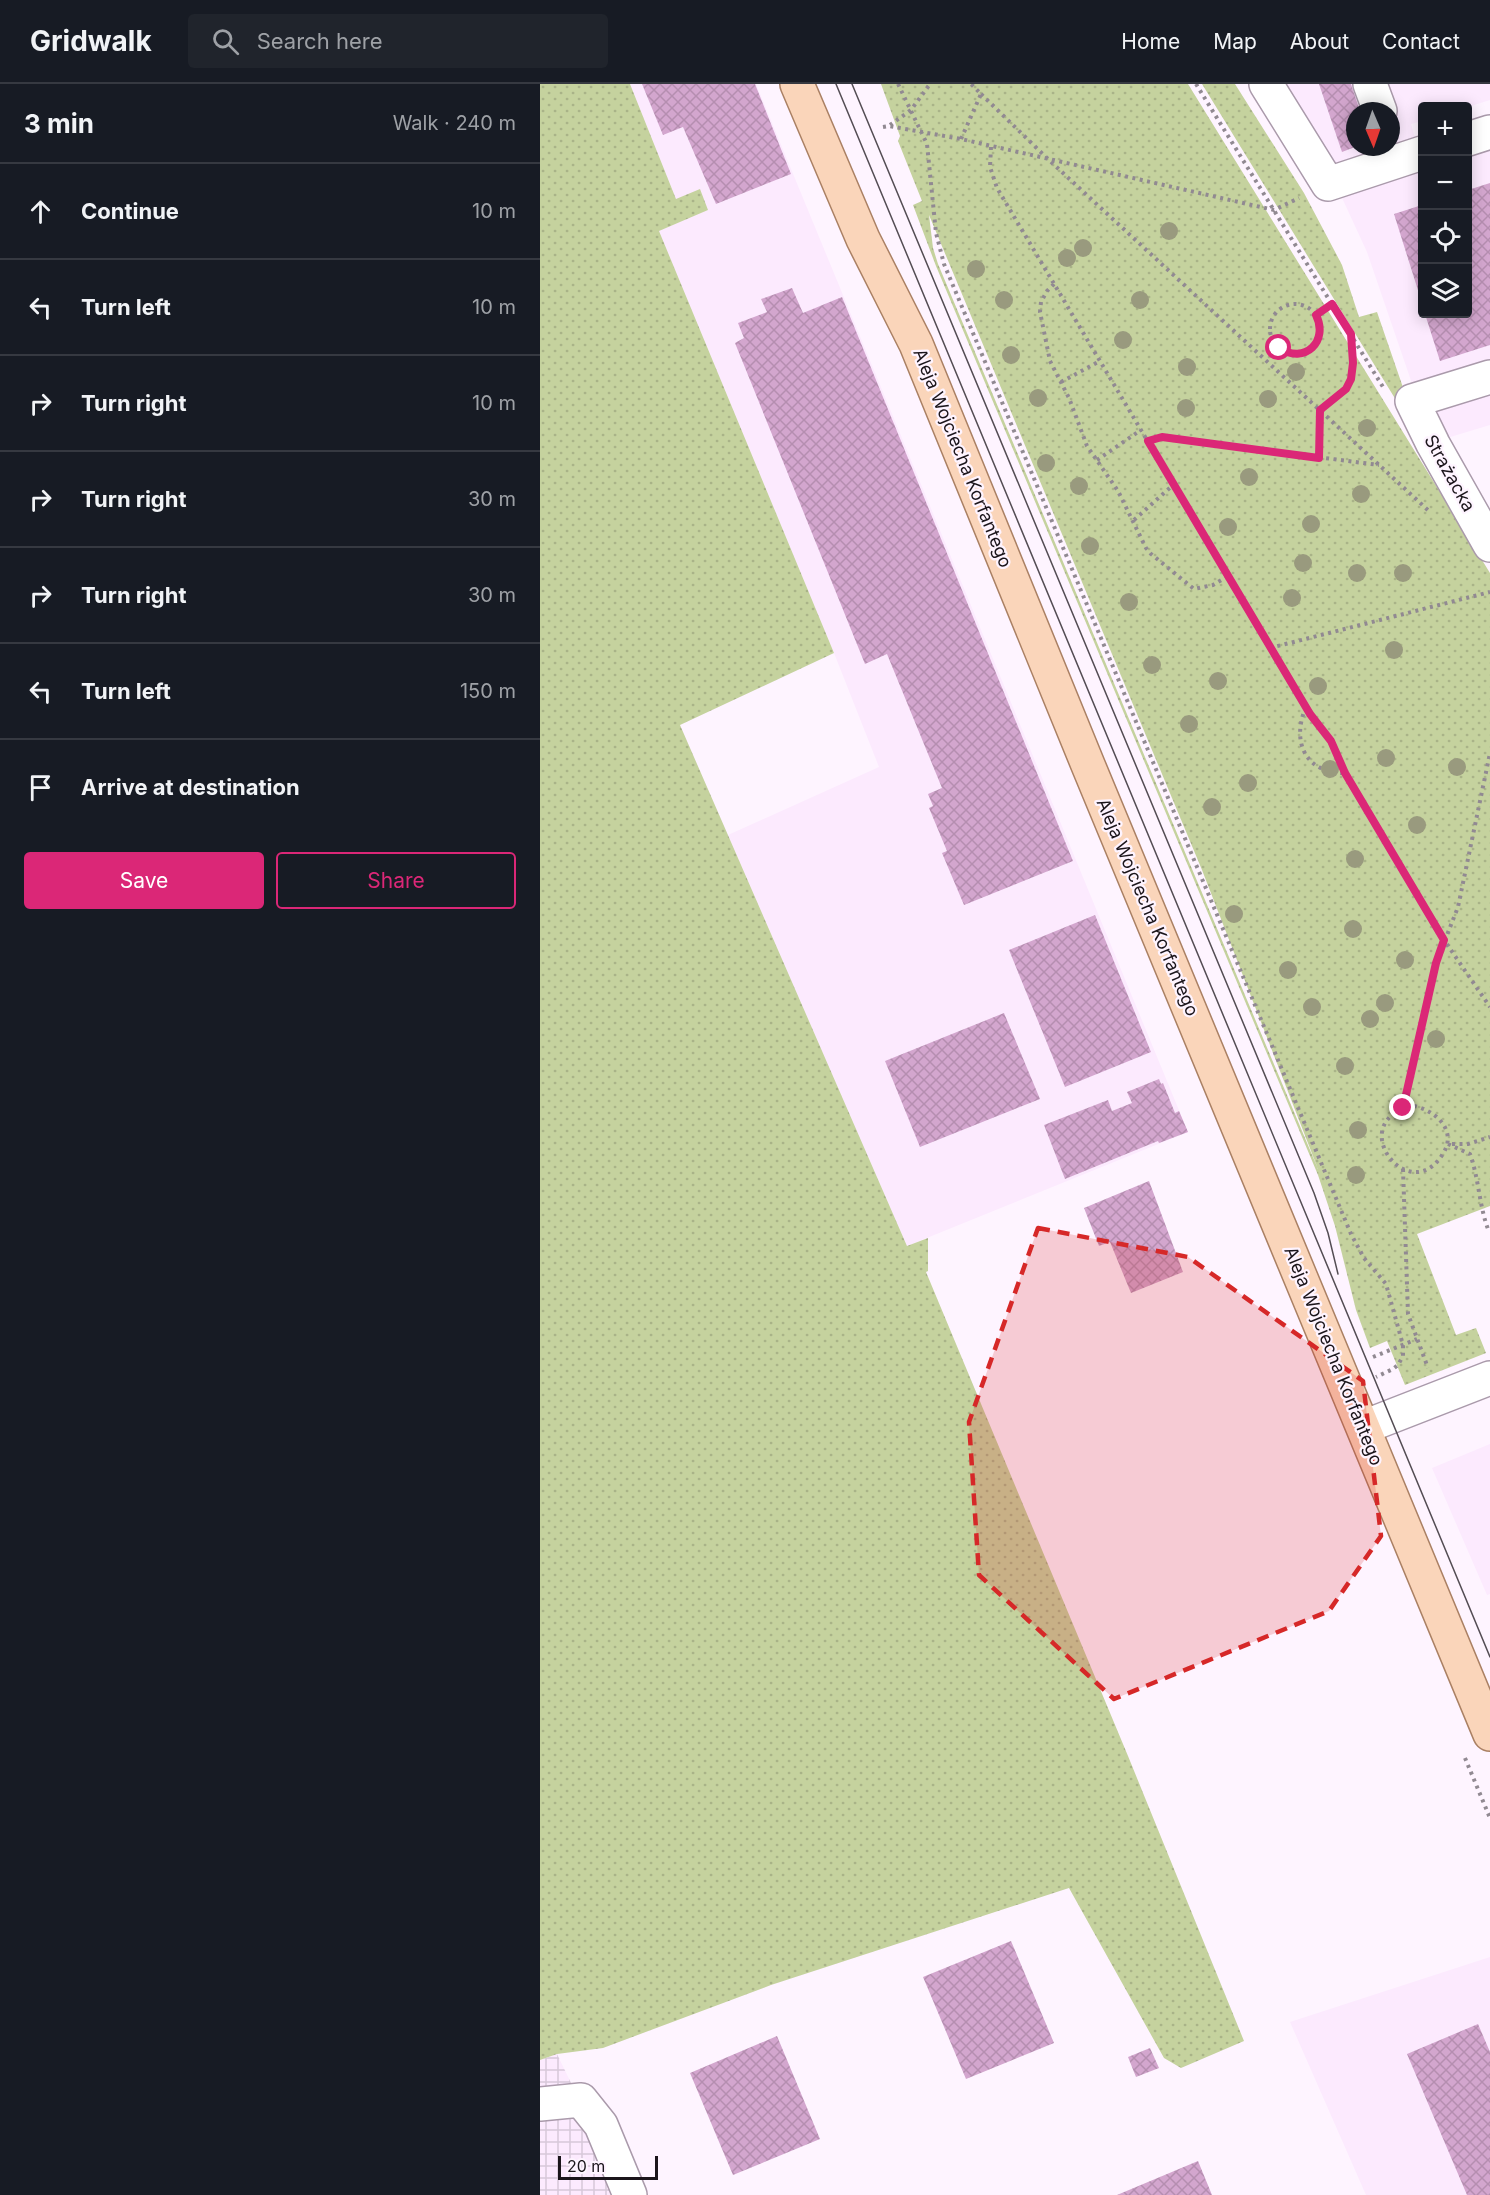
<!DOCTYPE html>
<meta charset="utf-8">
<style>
:root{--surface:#171b24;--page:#20242c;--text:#f1f3f6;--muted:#9ea1a6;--line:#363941;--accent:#db2777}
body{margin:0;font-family:Inter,sans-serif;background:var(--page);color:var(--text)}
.controls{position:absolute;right:18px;top:18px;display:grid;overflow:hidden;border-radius:6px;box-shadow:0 3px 15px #0003}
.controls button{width:54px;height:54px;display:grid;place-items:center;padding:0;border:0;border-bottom:2px solid var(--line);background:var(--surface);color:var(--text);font:30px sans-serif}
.compass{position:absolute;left:806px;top:18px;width:54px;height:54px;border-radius:50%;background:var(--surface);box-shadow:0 3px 15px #0003;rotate:178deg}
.scale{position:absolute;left:18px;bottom:15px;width:100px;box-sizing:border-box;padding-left:6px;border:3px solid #1b151b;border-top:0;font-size:16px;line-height:21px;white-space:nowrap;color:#1b151b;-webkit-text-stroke:4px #fef4ff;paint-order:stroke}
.stop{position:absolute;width:18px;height:18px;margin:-14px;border:4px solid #db2777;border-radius:50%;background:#fff}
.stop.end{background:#db2777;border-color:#fff;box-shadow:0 2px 6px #0008}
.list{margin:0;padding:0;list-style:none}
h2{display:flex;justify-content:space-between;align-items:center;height:78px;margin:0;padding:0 24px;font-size:26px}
h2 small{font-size:20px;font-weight:400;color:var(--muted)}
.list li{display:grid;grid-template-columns:39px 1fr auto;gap:18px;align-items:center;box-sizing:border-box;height:96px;padding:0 24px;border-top:2px solid var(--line)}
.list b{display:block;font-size:22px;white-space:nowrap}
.list em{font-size:20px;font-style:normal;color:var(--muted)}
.actions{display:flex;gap:12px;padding:18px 24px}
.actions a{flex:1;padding:14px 0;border:2px solid var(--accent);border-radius:6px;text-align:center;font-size:21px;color:var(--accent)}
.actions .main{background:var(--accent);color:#fff}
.icon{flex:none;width:33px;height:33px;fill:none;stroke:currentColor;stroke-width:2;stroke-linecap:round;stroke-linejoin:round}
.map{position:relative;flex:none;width:950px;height:2111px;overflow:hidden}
header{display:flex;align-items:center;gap:36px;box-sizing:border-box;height:84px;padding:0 30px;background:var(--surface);border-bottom:2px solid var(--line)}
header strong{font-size:28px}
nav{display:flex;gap:33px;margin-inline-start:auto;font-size:21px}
.search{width:420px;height:54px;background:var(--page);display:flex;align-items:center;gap:15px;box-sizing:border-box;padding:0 21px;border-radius:6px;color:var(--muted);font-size:22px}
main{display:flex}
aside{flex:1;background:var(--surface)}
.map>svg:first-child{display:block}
.built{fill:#fceafe;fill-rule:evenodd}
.industrial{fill:url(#industrial-grid)}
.grass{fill:url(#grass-dots);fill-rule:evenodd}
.building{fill:url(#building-cross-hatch)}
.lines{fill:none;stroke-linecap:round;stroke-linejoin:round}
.minor-casing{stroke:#aa9aab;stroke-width:36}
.major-casing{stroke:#aa8064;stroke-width:36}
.path{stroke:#918992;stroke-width:4;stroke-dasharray:3 4.5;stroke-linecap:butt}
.minor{stroke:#fff;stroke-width:33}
.major{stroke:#fad5ba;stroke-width:33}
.tram{stroke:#544d54;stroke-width:1.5}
.tree{fill:#999a7e}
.route{stroke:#db2777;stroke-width:8}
.marked{fill:#d62828;fill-opacity:0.2;stroke:#d62828;stroke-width:4.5;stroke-dasharray:12 8;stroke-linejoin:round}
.labels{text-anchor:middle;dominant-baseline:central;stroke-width:4.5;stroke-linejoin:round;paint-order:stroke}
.street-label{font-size:18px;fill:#1b151b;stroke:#fef4ff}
</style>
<header>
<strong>Gridwalk</strong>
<div class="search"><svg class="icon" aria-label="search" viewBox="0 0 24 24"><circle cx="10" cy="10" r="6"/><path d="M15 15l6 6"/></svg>Search here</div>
<nav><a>Home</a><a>Map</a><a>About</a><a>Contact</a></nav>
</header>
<main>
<aside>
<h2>3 min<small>Walk · 240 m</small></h2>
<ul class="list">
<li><svg class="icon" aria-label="ahead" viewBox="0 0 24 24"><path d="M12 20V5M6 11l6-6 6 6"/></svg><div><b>Continue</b></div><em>10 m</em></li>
<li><svg class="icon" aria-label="left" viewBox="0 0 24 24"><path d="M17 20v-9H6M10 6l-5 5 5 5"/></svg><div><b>Turn left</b></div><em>10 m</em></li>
<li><svg class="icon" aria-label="right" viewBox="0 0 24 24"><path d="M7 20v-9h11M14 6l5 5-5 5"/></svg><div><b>Turn right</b></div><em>10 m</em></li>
<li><svg class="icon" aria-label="right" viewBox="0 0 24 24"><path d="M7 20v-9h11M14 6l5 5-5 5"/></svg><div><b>Turn right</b></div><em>30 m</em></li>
<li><svg class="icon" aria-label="right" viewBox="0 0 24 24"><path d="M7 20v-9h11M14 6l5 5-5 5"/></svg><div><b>Turn right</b></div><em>30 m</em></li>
<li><svg class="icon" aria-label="left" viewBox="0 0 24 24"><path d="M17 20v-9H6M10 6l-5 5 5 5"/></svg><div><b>Turn left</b></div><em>150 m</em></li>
<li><svg class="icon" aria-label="arrive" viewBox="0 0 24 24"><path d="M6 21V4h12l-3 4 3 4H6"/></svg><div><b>Arrive at destination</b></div></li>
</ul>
<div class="actions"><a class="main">Save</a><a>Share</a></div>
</aside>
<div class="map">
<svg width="950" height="2111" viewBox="0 0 950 2111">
<defs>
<pattern id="industrial-grid" width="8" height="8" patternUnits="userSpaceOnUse" patternTransform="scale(1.5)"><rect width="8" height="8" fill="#fceafe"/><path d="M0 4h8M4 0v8" fill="none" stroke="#d7c8d9"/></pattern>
<pattern id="grass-dots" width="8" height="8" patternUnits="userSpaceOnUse" patternTransform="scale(1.5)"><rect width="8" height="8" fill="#c5d29e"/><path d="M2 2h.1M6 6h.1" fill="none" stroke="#a9b388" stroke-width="1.8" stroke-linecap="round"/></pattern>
<pattern id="building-cross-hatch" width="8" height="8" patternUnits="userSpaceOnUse" patternTransform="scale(1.5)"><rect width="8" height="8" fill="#d3a6ce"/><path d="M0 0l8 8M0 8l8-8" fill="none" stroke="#b58eb0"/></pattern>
</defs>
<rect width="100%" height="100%" fill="#fef4ff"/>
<path class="built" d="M90,0H216L648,1048L367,1162L188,751L339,683L294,569L119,147L168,126L136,115Z
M733,0H950V16L928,23L882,22V37L871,40L878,64L790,92ZM815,27H851V63H815Z
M950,55V341L897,357L879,320L827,168L797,103L882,76V230H928V62Z
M950,1360V1510L947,1511L892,1384Z
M950,1873V2111H826L750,1938Z"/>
<path class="industrial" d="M17,1970L61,2061L80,2111H0V1976Z"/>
<path class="grass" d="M0,0H90L136,115L160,105L168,126L119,147L294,569L140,641L367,1162L388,1154V1187L386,1188L588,1672L704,1957L641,1984L624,1974L529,1804L231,1901L63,1964L17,1970L0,1976Z
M341,0H648L950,489V1122L877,1150L916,1251L936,1244L946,1269L865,1301L847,1257L830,1264L816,1226L795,1142L778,1091L396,182L373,121L382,117L358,57L360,52ZM389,131L662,786L778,1085L398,180L393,164Z
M662,0H695L764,109L802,181L819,233L837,228L868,318L859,321Z"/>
<path class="building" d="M102,0H215L251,90L176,120L143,43L123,51Z
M779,0H811L820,27H815V63L802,68Z
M950,99V261L900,277L885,230H928V106Z
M882,121V219L854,130Z
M252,204L263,229L302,213L533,777L424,821L402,769L407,767L389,724L393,722L388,710L402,704L347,570L325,580L195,259L204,254L198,239L227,228L221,215Z
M555,831L611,968L525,1003L469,866Z
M464,929L500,1015L380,1063L345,977Z
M619,995L621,1000L623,999L635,1029L639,1027L648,1048L619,1059L618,1057L525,1095L504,1041L568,1016L572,1027L592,1019L587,1008Z
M609,1097L643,1188L591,1209L570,1158L559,1162L544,1124Z
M471,1857L514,1959L426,1995L383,1893Z
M938,1940L950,1968V2111H927L867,1970Z
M237,1952L280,2055L193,2091L150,1989Z
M610,1964L619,1984L596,1993L588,1973Z
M658,2077L672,2111H577Z"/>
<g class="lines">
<g class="minor-casing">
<path id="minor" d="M726,0L788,100L882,69
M830,0L840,27
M928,55L950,48
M950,293L872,317L893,360L950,461
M824,1343L950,1294
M0,2020L41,2016L61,2041L90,2111"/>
</g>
<g class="major-casing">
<path id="major" d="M257,0L323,155L376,260L548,681L950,1650"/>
</g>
<path class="path" d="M358,0L387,60L396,149L404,180L811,1150L824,1174L846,1200L863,1261V1272L858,1281L853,1285L836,1293
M656,0L843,303
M441,10L510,77L890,428
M350,41L371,26L390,0
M343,43L349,42L421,55L734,126L759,114
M421,55L441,10L431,0
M451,63L450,83L457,104L770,630L791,657L800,680L904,856L950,923
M514,200L507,207L501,218L500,228L510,277L529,314L547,362L578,407L606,464L611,470L654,505L673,501L688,492
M730 245a25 25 0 1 1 50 0a25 25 0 1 1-50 0Z
M776,231L792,220
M521,298L560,277
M608,357L622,353L839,381
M779,374L780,326C815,297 815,297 811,251
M557,376L601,346
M594,436L634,400
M730,564L950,508
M766,623C751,657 765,689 804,689
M874,1022C894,1026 917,1045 904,1068C870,1128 801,1036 874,1022Z
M863,1024L896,879L918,823L950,669
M908,1060L930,1070C939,1095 939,1121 948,1145
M912,1060H928L950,1053
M863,1085L868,1230L888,1284
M833,1273L877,1255
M925,1674L950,1734"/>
<use href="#minor" class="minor"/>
<use href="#major" class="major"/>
<path class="tram" d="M296,0L950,1573
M312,0L774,1109L788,1149L798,1190"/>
</g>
<g class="tree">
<circle cx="629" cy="147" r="9"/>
<circle cx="543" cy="164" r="9"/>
<circle cx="527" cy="174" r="9"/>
<circle cx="436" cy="185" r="9"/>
<circle cx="464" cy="216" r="9"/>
<circle cx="600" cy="216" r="9"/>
<circle cx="583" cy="256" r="9"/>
<circle cx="471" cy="271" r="9"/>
<circle cx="647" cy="283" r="9"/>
<circle cx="756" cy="288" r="9"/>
<circle cx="498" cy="314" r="9"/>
<circle cx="728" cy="315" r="9"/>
<circle cx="646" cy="324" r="9"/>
<circle cx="827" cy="344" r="9"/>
<circle cx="506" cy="379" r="9"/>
<circle cx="709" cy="393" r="9"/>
<circle cx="539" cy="402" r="9"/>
<circle cx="821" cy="410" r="9"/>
<circle cx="771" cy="440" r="9"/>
<circle cx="688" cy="443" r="9"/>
<circle cx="550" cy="462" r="9"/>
<circle cx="763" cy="479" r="9"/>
<circle cx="817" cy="489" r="9"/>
<circle cx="863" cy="489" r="9"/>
<circle cx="752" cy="514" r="9"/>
<circle cx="589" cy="518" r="9"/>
<circle cx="854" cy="566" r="9"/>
<circle cx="612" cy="581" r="9"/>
<circle cx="678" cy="597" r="9"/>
<circle cx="778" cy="602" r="9"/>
<circle cx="649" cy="640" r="9"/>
<circle cx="846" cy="674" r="9"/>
<circle cx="917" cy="683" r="9"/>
<circle cx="790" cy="685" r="9"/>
<circle cx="708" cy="699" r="9"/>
<circle cx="672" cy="723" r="9"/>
<circle cx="877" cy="741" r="9"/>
<circle cx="815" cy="775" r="9"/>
<circle cx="694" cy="830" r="9"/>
<circle cx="813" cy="845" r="9"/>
<circle cx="865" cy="876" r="9"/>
<circle cx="748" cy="886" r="9"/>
<circle cx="845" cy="919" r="9"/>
<circle cx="772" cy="923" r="9"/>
<circle cx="830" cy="935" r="9"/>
<circle cx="896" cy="955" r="9"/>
<circle cx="805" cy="982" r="9"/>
<circle cx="818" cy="1046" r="9"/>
<circle cx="816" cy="1091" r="9"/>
</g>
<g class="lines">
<path class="route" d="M739,264C765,281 789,257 776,231L792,220L811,250L813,279L811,295L806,305L780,326L779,374L622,353L608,357L770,630L791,657L805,689L904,856L896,879L863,1024"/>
</g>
<path class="marked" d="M498,1144L648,1173L823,1297L841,1452L789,1527L574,1615L439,1491L429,1338Z"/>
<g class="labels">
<g class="street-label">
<text transform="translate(423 374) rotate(68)">Aleja Wojciecha Korfantego</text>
<text transform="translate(910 389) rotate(61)">Strażacka</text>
<text transform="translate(608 823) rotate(67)">Aleja Wojciecha Korfantego</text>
<text transform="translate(794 1272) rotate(68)">Aleja Wojciecha Korfantego</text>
</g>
</g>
</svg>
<div class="controls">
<button>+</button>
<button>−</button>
<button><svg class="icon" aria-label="locate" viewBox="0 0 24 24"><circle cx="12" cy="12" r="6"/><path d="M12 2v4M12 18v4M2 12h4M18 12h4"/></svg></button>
<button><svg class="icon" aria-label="layers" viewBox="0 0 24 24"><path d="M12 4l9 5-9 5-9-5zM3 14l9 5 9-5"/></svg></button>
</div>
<svg class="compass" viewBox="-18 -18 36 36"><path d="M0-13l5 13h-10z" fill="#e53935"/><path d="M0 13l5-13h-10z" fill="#9ea1a6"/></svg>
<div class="scale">20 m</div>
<div class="stop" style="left:739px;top:264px"></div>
<div class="stop end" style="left:863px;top:1024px"></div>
</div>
</main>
